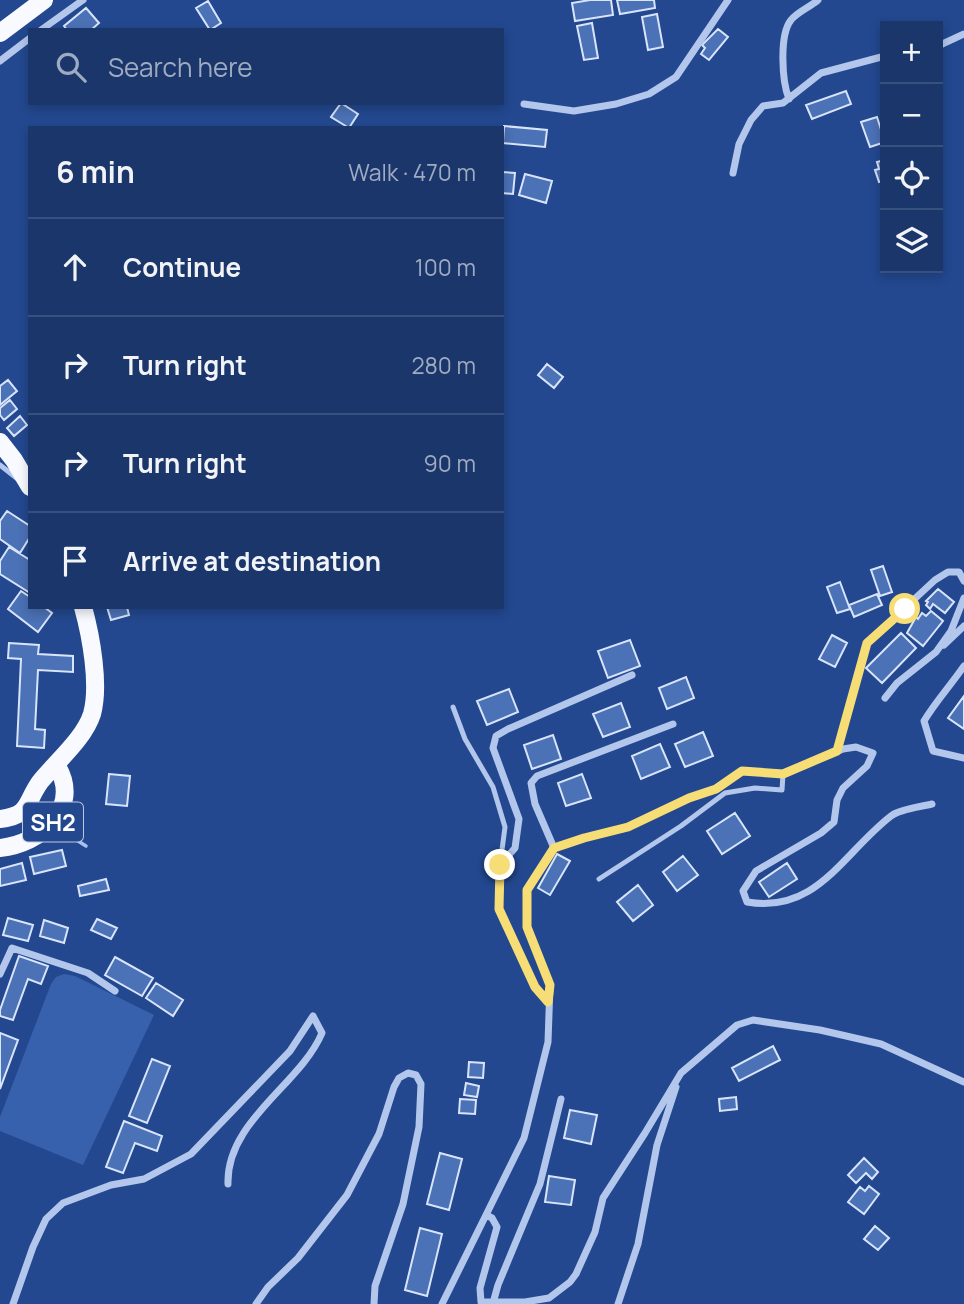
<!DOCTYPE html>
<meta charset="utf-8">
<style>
:root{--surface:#1a366b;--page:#274173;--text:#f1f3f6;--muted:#9fabc1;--line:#38507e}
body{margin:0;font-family:Manrope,sans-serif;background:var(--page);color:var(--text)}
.controls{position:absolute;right:21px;top:21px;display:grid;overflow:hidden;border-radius:0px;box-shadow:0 4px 10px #0003}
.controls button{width:63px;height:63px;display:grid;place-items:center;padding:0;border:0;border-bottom:2px solid var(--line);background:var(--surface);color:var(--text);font:35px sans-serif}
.stop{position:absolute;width:21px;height:21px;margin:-16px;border:5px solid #f7dd75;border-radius:50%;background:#fff}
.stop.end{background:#f7dd75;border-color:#fff;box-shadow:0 2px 7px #0008}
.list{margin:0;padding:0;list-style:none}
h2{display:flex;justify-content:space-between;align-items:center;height:91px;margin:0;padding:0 28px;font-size:30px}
h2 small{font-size:23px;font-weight:400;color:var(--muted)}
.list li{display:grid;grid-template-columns:46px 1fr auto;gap:21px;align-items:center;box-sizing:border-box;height:98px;padding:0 28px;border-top:2px solid var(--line)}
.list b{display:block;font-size:26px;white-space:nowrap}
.list em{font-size:23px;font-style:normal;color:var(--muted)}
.icon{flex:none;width:38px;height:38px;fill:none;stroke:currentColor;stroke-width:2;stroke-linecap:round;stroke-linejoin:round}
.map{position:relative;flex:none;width:964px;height:1304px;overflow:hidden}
.search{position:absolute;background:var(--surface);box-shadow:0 4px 10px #0003;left:28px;top:28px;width:476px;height:77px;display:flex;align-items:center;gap:18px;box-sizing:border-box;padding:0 24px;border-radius:0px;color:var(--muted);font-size:26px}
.panel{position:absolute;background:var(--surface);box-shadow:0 4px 10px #0003;left:28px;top:126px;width:476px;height:483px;border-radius:0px}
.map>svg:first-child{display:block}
.green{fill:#3761ac}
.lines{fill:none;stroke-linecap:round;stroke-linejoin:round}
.stream{stroke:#a7c1ed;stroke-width:3.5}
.building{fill:#4b71b6;stroke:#d8e4f9;stroke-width:2}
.service{stroke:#b3c7ec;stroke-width:5}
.minor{stroke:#b3c7ec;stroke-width:7}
.primary{stroke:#f8faff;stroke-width:18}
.route{stroke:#f7dd75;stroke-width:9}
.labels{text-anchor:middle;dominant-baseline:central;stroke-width:5;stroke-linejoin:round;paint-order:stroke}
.shield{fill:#23488f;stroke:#bdc8dd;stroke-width:2}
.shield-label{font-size:23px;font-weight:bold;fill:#fff}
</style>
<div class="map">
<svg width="964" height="1304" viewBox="0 0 964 1304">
<rect width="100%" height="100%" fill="#23488f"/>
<path class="green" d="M64,974L75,976L154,1015L83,1165L0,1131V1117L51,984L56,977Z"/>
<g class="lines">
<path class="stream" d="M67,834L86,846"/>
</g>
<path class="building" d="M590,0H611L613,15L575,21L572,3Z
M617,0H654L655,8L620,14Z
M208,1L221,23L210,30L196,8Z
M86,8L99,23L91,30H67L64,26Z
M657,14L663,47L648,50L642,17Z
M592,23L598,58L584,60L577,26Z
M718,29L728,37L709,60L701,54L705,48L702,45Z
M846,91L851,104L812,119L806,105Z
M341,103L358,114L349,128L331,117Z
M877,117L885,142L870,147L861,122Z
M504,126L547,130L545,147L503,143Z
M885,160V180L879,182L875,170L879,169L877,162Z
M502,172L515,173L513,194L502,193Z
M525,174L552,181L546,203L519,195Z
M547,364L563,377L554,388L538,375Z
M8,380L17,391L0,405V386Z
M10,400L17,409L4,420L0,415V408Z
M20,416L27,425L14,436L7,428Z
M7,511L30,526V537L20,553L0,539V521Z
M9,547L30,560V593L0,574V561Z
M883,566L892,592L880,596L871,570Z
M840,582L850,609L837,613L827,587Z
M938,589L954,602L945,613L933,604L930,609L926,605L928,602L926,601Z
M21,591L30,597V607H44L52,613L38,632L8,609Z
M877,594L882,605L854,617L849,605Z
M107,607H127L129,615L111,620Z
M931,611L943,621L923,646L907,633L916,617L918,619L922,613L926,616Z
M901,633L916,648L882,683L866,668Z
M832,635L847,643L835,667L819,659Z
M630,640L640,666L608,678L598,651Z
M9,643L39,645L38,654L73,656V672L38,670L35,729L45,730L44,748L17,746L21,659L8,658Z
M686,677L694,698L667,709L659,688Z
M509,689L518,712L487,725L477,701Z
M964,696V729L948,718Z
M621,703L630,727L603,737L593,714Z
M703,732L713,756L685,767L675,744Z
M553,735L561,759L532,769L524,745Z
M660,744L670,767L641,779L632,756Z
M109,774L130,776L127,806L106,804Z
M582,774L591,798L566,806L558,783Z
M735,813L750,836L722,854L707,831Z
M62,850L66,866L34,874L30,857Z
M557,854L570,861L550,895L538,888Z
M683,856L698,875L677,891L663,872Z
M22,863L26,880L0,886V869Z
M787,863L797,879L769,897L759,882Z
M106,879L109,890L80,896L78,886Z
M638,885L653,905L633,921L617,902Z
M8,918L33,925L28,941L3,935Z
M97,919L117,928L111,939L91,930Z
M44,920L68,928L64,943L40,936Z
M19,956L48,966L41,984L28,979L13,1020L0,1016V1010Z
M115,957L153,978L142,996L105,975Z
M156,983L183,1000L173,1016L146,998Z
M0,1033L18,1040L0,1089Z
M773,1046L780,1060L739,1081L732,1068Z
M152,1059L170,1066L147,1123L129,1116Z
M469,1062L484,1063L483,1078L468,1077Z
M466,1083L479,1086L477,1097L464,1095Z
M736,1097L737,1109L720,1111L719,1099Z
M460,1099L476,1100L475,1114L459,1113Z
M570,1110L597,1115L591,1144L564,1138Z
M124,1121L162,1136L157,1151L135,1143L123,1173L106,1167Z
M440,1153L462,1159L449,1210L427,1204Z
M864,1158L878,1172L872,1179L866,1173L856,1183L848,1175Z
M549,1176L575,1180L571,1205L545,1202Z
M869,1186L879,1194L864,1214L848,1202L860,1187L865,1191Z
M875,1226L889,1238L878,1250L864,1239Z
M420,1228L442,1234L427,1296L405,1290Z"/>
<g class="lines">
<path class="service" d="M0,465L19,480
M453,707L465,739L493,787L505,827L500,865
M599,879L681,826L725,793L755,788L782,790L783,774"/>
<path class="minor" d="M41,30L83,0
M938,46L964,34
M0,61L30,38
M789,99C782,82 779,35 791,20C797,12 810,7 818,0
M524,104L574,111L616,104L649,94L676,77L728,0
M733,173L739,144L751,120L763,106L783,103L821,73L885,56
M944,645L964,626
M964,666C951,685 936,701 924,721L933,751L964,758
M885,698L897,683L936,652L951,631L964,598
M837,751L867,643L935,580L948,572H959L964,581
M554,848L535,804L531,783L537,776L673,724
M0,974L12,948L88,973L115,991
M548,1002L535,987L499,909L500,865L515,848L519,819L493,748L496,736L508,729L632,675
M486,1215L524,1138L548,1042L550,985L527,927V890L554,848L584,838L628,827L689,798L716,789L742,771L783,774L843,749L856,747L873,753L867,766L843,788L837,800L834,822L821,833L756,871L743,891L747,902C817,914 843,853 891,816C900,809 920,807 932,804
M493,1303L498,1285L540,1184L561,1099
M13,1304L33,1247L46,1219L63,1203L111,1185L144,1179L191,1154L290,1051L313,1016L322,1033C300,1085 226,1121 228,1184
M256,1304L268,1287L298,1258L347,1195L379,1134L394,1087L399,1078L408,1073L416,1075L421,1084L419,1127L403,1204L375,1286L374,1304
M442,1304L486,1215L492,1218L497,1227L480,1288L481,1302H525L549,1298L570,1282L576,1274L595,1232L603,1198L645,1133L681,1073L737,1025L753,1020L820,1030L881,1044L964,1082
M618,1304L638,1244L657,1145L676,1087"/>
<path class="primary" d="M0,33L44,0
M0,442L14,460L30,487
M0,819C31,815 25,803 40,782C56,762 84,739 92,714C100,685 91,636 83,607
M0,848C41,844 82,808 57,766"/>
</g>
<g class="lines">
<path class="route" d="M500,865L499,909L535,987L548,1002L550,985L527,927V890L554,848L584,838L628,827L689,798L716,789L742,771L783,774L837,751L867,643L905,609"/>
</g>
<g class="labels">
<rect class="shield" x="23" y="802.5" width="60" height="39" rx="5"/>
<g class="shield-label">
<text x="53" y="822">SH2</text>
</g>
</g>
</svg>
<div class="controls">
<button>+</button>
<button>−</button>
<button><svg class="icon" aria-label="locate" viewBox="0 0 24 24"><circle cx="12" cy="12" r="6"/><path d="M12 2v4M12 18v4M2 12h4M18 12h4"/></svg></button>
<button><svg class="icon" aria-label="layers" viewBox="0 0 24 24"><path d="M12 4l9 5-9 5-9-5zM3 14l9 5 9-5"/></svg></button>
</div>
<div class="stop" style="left:905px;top:609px"></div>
<div class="stop end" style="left:500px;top:865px"></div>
<div class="search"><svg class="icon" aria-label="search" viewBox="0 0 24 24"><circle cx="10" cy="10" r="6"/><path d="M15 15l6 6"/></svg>Search here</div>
<section class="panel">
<h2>6 min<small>Walk · 470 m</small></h2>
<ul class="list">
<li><svg class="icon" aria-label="ahead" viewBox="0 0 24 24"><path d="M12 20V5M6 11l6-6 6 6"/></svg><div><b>Continue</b></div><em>100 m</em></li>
<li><svg class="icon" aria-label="right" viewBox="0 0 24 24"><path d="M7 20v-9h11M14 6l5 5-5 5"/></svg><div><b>Turn right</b></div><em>280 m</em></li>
<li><svg class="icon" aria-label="right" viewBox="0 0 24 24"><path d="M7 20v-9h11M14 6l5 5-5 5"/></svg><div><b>Turn right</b></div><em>90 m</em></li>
<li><svg class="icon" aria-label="arrive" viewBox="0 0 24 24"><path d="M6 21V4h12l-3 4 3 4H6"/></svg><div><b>Arrive at destination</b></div></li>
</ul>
</section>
</div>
